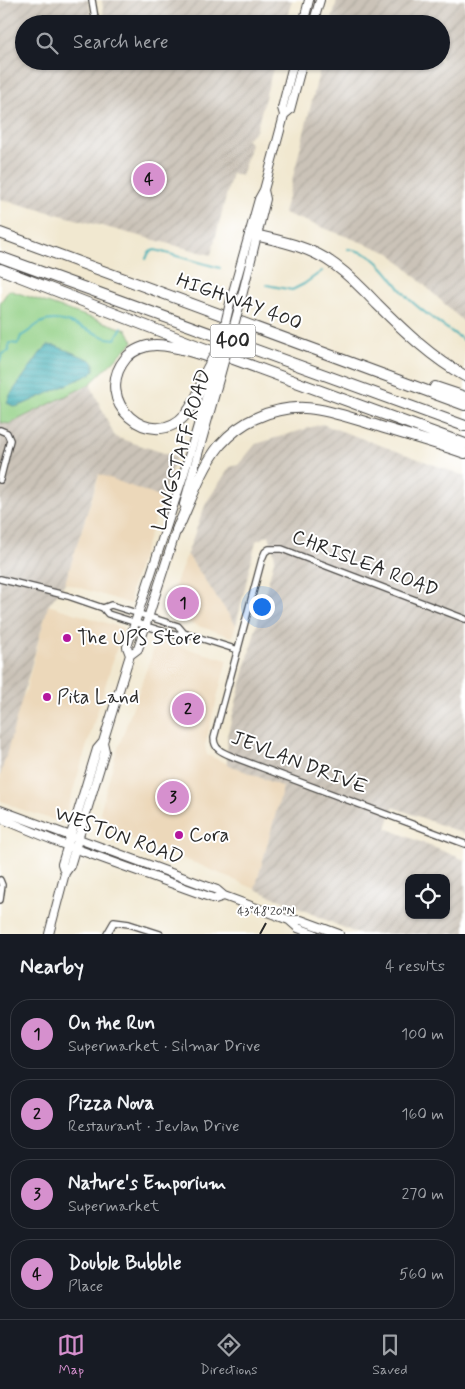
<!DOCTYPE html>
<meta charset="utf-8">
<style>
:root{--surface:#171b24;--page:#20242c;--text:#f1f3f6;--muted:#9ea1a6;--line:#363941;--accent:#d690ce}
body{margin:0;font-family:Mynerve,sans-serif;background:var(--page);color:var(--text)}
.controls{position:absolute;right:15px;bottom:15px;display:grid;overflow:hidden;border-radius:10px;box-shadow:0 1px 4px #0004}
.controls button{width:45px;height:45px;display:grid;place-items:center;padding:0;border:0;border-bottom:1px solid var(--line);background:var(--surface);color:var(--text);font:25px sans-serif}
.you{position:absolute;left:261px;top:606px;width:18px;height:18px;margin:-12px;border:4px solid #fff;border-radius:50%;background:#1a73e8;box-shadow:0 0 0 8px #1a73e833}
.badge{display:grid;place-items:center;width:32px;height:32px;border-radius:50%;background:var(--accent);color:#111;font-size:16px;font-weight:700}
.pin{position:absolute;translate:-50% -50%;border:2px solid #fff;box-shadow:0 1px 5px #0006}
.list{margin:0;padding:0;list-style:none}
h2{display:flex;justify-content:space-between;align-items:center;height:65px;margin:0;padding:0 20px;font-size:21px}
h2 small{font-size:16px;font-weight:400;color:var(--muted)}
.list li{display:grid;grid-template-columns:32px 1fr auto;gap:15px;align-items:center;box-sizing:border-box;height:70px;margin:0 10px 10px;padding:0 10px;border:1px solid var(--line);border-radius:20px}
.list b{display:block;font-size:19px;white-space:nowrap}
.list p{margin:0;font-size:16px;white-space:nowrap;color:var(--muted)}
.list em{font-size:16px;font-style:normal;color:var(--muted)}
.icon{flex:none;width:28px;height:28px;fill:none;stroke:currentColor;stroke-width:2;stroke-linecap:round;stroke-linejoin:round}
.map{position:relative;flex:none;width:465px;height:934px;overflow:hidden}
.search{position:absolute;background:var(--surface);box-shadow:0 1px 4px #0004;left:15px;right:15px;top:15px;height:55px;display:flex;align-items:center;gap:12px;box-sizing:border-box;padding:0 18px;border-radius:28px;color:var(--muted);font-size:19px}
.sheet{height:385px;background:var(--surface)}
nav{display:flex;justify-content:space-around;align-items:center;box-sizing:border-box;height:70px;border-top:1px solid var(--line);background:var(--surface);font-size:14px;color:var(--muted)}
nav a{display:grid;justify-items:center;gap:2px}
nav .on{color:var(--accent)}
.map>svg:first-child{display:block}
.built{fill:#ecd8ba}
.industrial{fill:url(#industrial-furrows);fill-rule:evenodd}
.green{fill:#93d086;stroke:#5f7e58}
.water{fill:url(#water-rules);stroke:#326c6f}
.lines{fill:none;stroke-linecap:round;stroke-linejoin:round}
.stream{stroke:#3aacb3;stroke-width:2}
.street-casing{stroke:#494744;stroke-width:8}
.secondary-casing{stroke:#494744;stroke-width:10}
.highway-casing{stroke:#494744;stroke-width:12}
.street{stroke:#fff;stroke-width:5.5}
.secondary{stroke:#fff;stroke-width:8}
.highway{stroke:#fff;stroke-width:10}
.secondary-bridge-casing{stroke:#494744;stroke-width:10;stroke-linecap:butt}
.highway-bridge-casing{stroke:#494744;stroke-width:12;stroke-linecap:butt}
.secondary-bridge{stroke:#fff;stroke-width:8}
.highway-bridge{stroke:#fff;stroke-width:10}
.ticks{fill:none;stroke:#2b2b2b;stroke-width:2}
.poi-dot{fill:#b5179e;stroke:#fff;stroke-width:2}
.labels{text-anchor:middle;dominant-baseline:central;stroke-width:4;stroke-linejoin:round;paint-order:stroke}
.shield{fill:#fff;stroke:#6b6b6b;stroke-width:1}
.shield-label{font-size:19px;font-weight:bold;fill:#2b2b2b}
.street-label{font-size:20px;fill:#2b2b2b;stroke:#fff}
.poi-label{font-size:20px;fill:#2b2b2b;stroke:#fff;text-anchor:start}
.ticks-label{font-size:12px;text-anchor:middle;fill:#2b2b2b;stroke:#fff;stroke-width:4;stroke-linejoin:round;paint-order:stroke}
</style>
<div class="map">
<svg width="465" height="934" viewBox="0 0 465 934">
<defs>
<pattern id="industrial-furrows" width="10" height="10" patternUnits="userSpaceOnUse" patternTransform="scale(1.25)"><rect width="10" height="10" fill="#cbc3b8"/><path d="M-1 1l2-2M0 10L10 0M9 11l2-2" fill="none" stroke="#aea89e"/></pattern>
<pattern id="water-rules" width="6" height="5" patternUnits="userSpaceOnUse" patternTransform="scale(1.25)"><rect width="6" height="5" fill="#3aacb3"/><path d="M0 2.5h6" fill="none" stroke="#318c92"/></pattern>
</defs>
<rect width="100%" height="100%" fill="#fff"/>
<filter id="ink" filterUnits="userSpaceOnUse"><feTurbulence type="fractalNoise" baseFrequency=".02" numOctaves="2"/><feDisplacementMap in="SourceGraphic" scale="10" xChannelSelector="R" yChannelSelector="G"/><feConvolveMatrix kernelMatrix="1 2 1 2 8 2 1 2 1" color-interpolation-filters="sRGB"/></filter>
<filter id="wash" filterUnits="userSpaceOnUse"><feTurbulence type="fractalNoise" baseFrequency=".0096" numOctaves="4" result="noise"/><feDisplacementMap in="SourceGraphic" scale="20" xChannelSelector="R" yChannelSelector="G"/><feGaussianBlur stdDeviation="1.12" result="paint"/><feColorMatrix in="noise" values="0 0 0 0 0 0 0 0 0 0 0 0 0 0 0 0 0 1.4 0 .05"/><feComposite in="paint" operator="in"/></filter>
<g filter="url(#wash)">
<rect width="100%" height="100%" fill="#f1e8d0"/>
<path class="built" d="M100,473L162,498L131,589V604L65,583Z
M187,554L236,625L232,637L171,617L168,604Z
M48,605L123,628L63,823L17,808L0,800V777L20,702L25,693Z
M157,640L227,660L205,745L207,755L283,787L255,889L200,865L120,835L100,812L115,757Z"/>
<path class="industrial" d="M0,0H88L93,24H24V61H104L107,65L119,64L124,66L125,61H275L256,131L246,139L251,144L241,176L232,173L211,255L0,199Z
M102,0H292L285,24H105Z
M337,0H465V323L390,253L284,213L322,61H441V24H331Z
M90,384L115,437L176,457L162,498L99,474L65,583L48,606L0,777V422L9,424Z
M322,424L465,476V834L393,807L386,828L465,860V934H358L255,889L283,787L227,764V736L275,557L269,535L256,541L236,625L187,554L206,503L230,467L238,465L256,444ZM409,878H446V915H409Z"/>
<path class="green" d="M9,290L127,330L133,342L90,384L9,424L0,422V303Z"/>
<path class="water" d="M48,345L56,346L91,360L94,363V370L91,374L22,405L15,407L7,403L10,395L41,352Z"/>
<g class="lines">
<path class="stream" d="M348,249C381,253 388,277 409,299C426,315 446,328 465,341
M146,259L149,252L155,250L220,268
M267,285L292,290L304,284L322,271
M0,361L2,354L9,351V343L18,344L21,336C28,333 33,327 40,323C61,313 87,331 107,338L115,339L122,327"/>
</g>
</g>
<g filter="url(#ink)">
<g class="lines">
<g class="street-casing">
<path id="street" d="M92,0L96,24
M0,430L7,433L10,440L0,480
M0,579L68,596L103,608L108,614L175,635L184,633L238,650
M103,608L111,605L178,626L184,633
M465,619L282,549H269L265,552L262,559L214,738C214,751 225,753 236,758L465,844
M0,880L2,885L0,900
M107,934L114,922L129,924L160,934"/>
</g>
<g class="secondary-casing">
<path id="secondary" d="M303,24L309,0
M313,24L320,0
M284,115L290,110L303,61
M231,299L259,199L264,190L282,123L284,115L282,108L294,61
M241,300L266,199L264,190
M184,504L220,376
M130,655L127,647L184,473L213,374
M0,810L217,890L224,896L289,920L298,928L314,934
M0,818L60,843L215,899L224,896
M65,873L62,864L97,749L103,742
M289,920H301L339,934
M49,934L65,873L70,866L105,751L103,742L130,655L138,649L178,525"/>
</g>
<g class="highway-casing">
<path id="highway" d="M0,233L465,405
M250,234C278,240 311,247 335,265C350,276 364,290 377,304C403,330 432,358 465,376
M0,257L465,426
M0,269L198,346L465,444
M206,372C201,387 196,402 186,414C152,454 90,401 126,358C133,350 145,345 156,345C175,345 194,353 212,358
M435,387L465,397
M177,530C189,504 202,467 220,445C230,434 242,424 256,418C302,397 333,413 378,426C407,435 436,443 465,453"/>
</g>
<use href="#street" class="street"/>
<use href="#secondary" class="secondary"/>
<use href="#highway" class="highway"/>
<g class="secondary-bridge-casing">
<path id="secondary-bridge" d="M213,374L231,299
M220,376L241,300"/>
</g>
<g class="highway-bridge-casing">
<path id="highway-bridge" d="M206,372L219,348"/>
</g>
<use href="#secondary-bridge" class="secondary-bridge"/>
<use href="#highway-bridge" class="highway-bridge"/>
</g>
</g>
<path class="ticks" d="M260,934L266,923"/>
<g class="poi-dot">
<circle cx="67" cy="638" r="5"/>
<circle cx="47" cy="697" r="5"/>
<circle cx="179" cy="835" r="5"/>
</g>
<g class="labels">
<rect class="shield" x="210.5" y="324.5" width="45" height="33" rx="4"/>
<g class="shield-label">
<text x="233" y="341">400</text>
</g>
<g class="street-label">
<text transform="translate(239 302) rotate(20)">HIGHWAY 400</text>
<text transform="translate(182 450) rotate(-74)">LANGSTAFF ROAD</text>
<text transform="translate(365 564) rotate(21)">CHRISLEA ROAD</text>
<text transform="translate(299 763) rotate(21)">JEVLAN DRIVE</text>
<text transform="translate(119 836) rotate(20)">WESTON ROAD</text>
</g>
<g class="poi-label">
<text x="77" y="638">The UPS Store</text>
<text x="57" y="697">Pita Land</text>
<text x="189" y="835">Cora</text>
</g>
</g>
<g class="ticks-label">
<text x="266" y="915">43°48'20"N</text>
</g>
</svg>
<div class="controls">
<button><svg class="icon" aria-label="locate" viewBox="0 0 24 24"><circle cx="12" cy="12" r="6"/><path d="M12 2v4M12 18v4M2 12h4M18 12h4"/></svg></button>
</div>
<div class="you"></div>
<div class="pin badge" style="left:183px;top:603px">1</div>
<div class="pin badge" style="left:188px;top:709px">2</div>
<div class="pin badge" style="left:173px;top:797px">3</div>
<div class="pin badge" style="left:149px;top:179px">4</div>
<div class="search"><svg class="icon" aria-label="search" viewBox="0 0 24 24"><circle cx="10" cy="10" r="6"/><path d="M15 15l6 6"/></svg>Search here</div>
</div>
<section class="sheet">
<h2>Nearby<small>4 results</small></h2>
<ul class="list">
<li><span class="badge">1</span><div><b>On the Run</b><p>Supermarket · Silmar Drive</p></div><em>100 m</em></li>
<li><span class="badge">2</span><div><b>Pizza Nova</b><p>Restaurant · Jevlan Drive</p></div><em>160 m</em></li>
<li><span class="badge">3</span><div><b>Nature's Emporium</b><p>Supermarket</p></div><em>270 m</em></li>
<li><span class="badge">4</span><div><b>Double Bubble</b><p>Place</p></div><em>560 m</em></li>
</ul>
</section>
<nav>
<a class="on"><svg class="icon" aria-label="map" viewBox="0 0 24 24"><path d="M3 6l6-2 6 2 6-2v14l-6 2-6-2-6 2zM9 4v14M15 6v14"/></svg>Map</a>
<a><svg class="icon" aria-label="directions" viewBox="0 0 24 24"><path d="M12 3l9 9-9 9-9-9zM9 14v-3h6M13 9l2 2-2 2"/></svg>Directions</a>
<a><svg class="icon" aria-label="saved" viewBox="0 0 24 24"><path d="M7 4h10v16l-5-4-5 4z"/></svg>Saved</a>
</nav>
